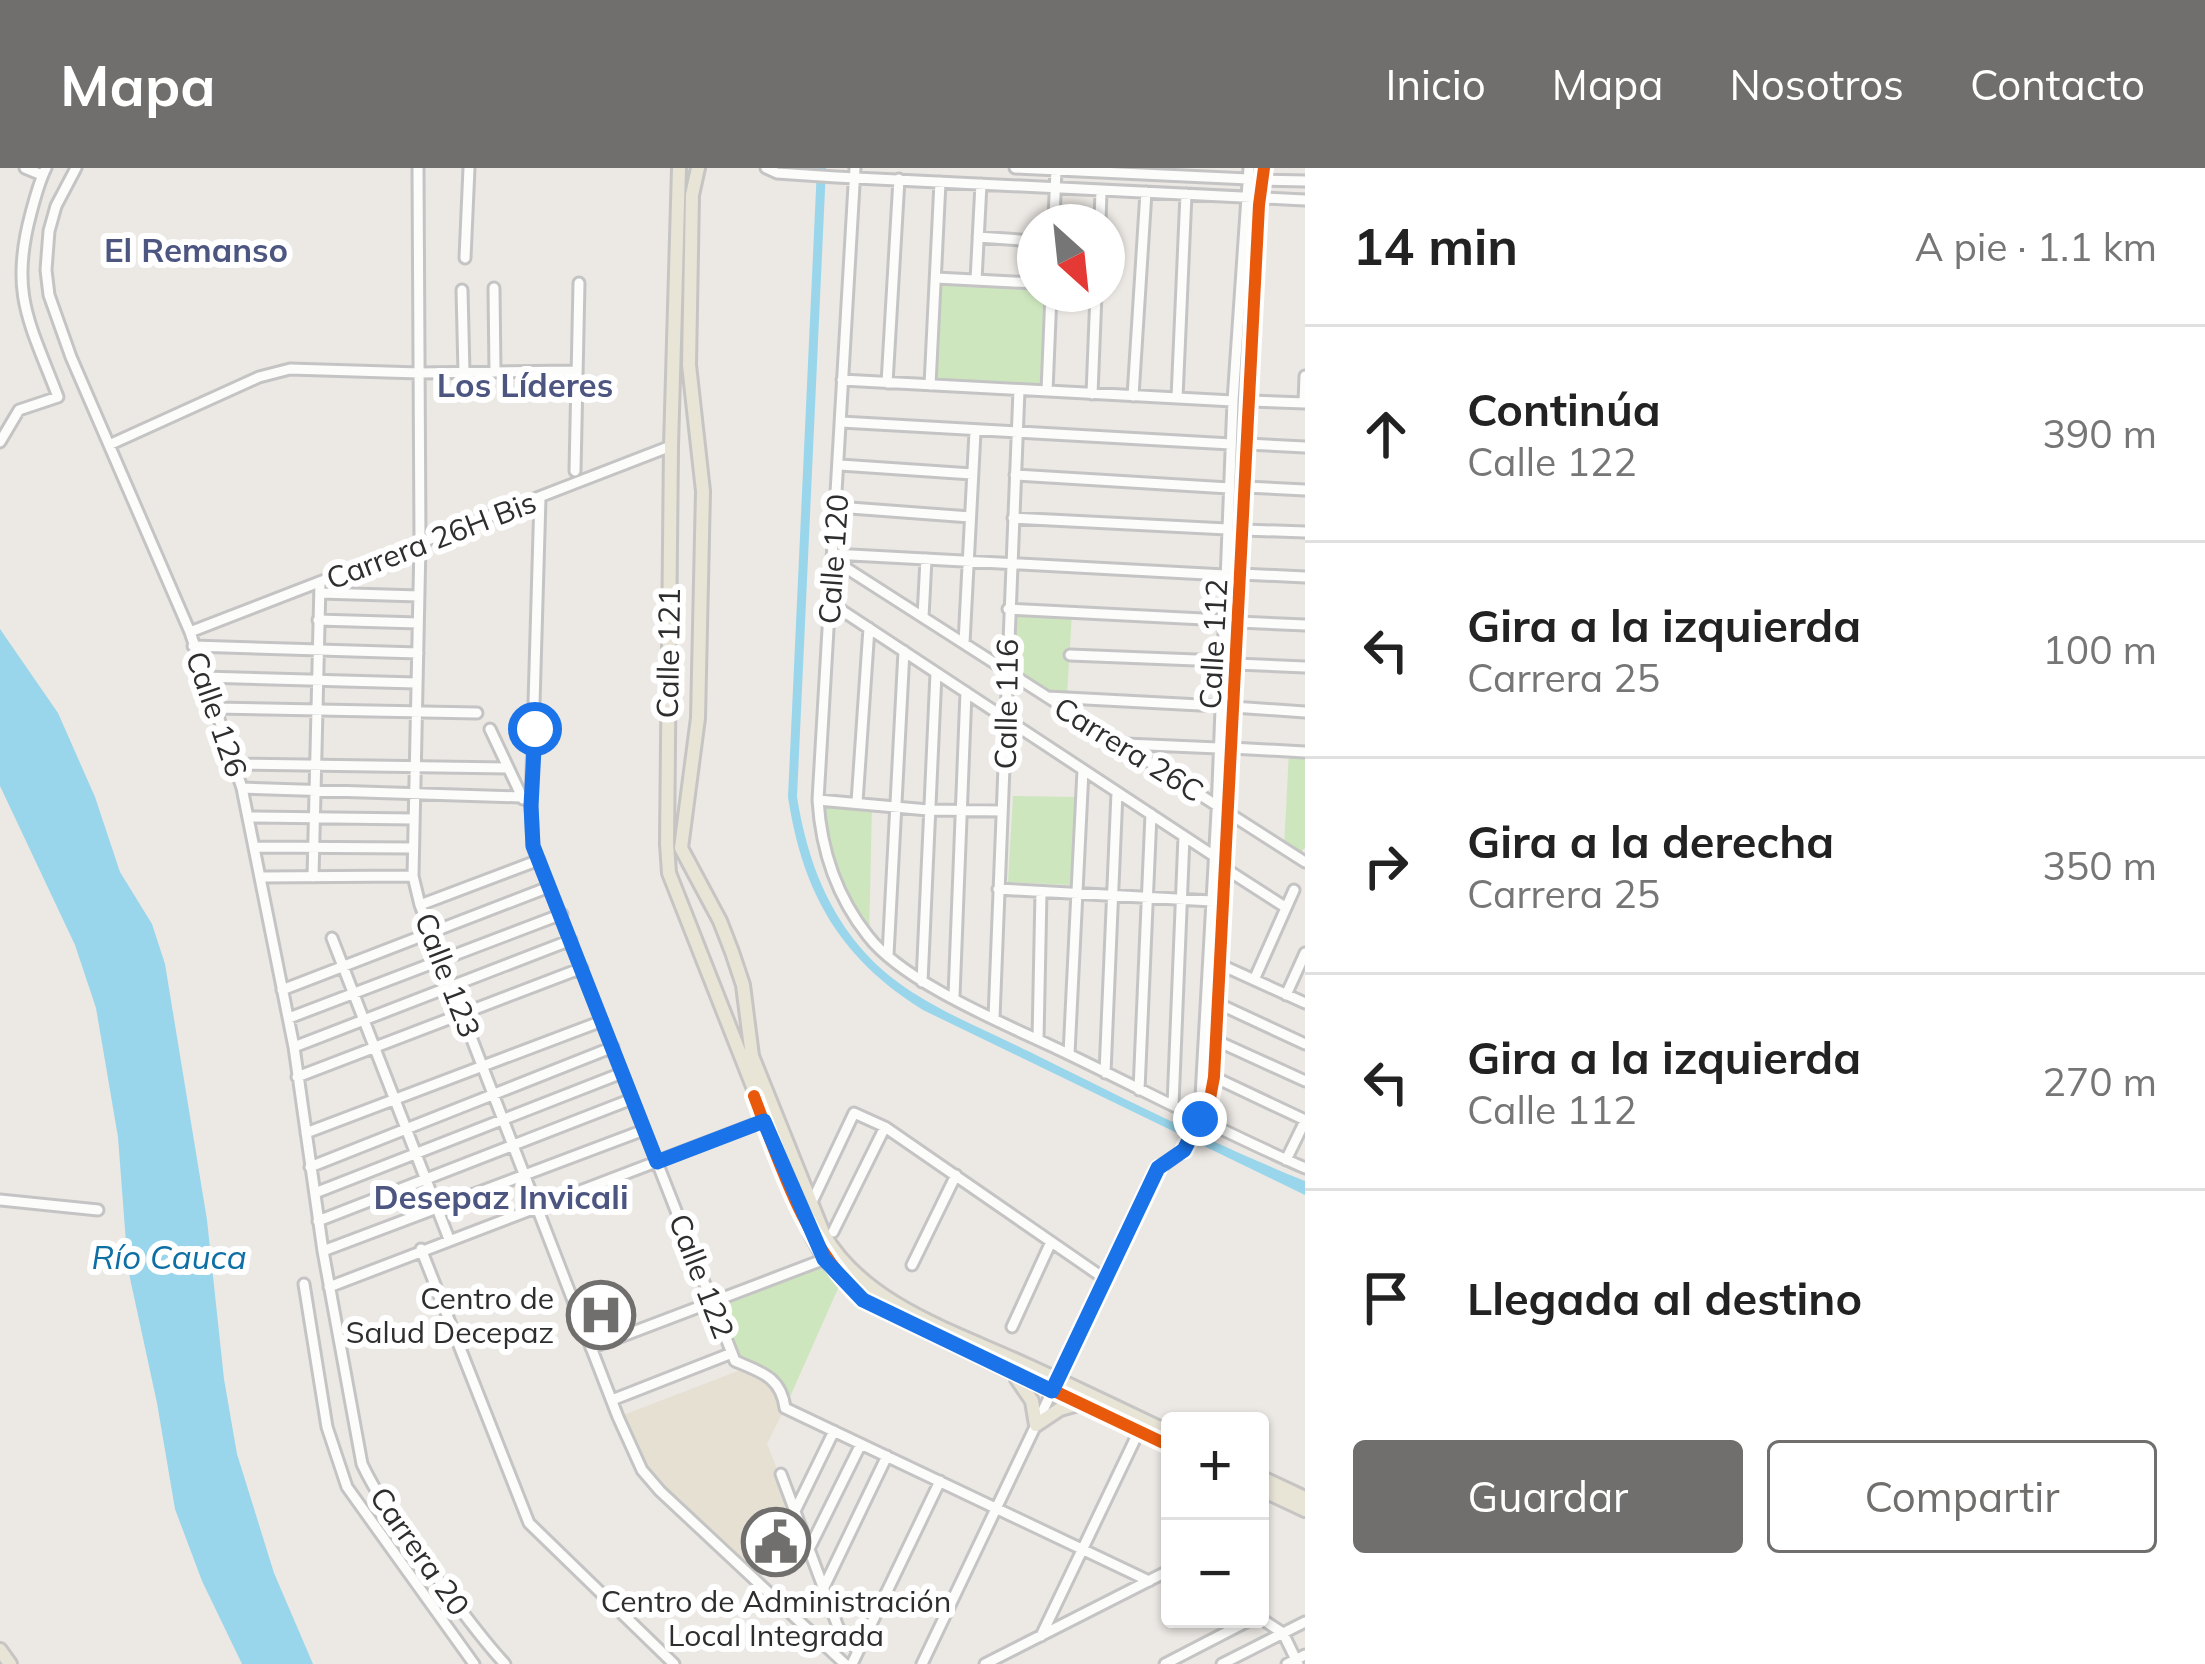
<!DOCTYPE html>
<html lang="es">
<meta charset="utf-8">
<style>
:root{--surface:#fff;--page:#f6f6f6;--text:#222;--muted:#767676;--line:#e0e0e0;--accent:#706f6e}
body{margin:0;font-family:Mulish,sans-serif;background:var(--page);color:var(--text)}
.controls{position:absolute;right:36px;bottom:36px;display:grid;overflow:hidden;border-radius:12px;box-shadow:0 3px 9px #0004}
.controls button{width:108px;height:108px;display:grid;place-items:center;padding:0;border:0;border-bottom:3px solid var(--line);background:var(--surface);color:var(--text);font:60px sans-serif}
.compass{position:absolute;left:1017px;top:36px;width:108px;height:108px;border-radius:50%;background:var(--surface);box-shadow:0 3px 9px #0004;rotate:153deg}
.stop{position:absolute;width:36px;height:36px;margin:-27px;border:9px solid #1a73e8;border-radius:50%;background:#fff}
.stop.end{background:#1a73e8;border-color:#fff;box-shadow:0 3px 12px #0008}
.list{margin:0;padding:0;list-style:none}
h2{display:flex;justify-content:space-between;align-items:center;height:156px;margin:0;padding:0 48px;font-size:51px}
h2 small{font-size:39px;font-weight:400;color:var(--muted)}
.list li{display:grid;grid-template-columns:78px 1fr auto;gap:36px;align-items:center;box-sizing:border-box;height:216px;padding:0 48px;border-top:3px solid var(--line)}
.list b{display:block;font-size:45px;white-space:nowrap}
.list p{margin:0;font-size:39px;white-space:nowrap;color:var(--muted)}
.list em{font-size:39px;font-style:normal;color:var(--muted)}
.actions{display:flex;gap:24px;padding:36px 48px}
.actions a{flex:1;padding:27px 0;border:3px solid var(--accent);border-radius:12px;text-align:center;font-size:42px;color:var(--accent)}
.actions .main{background:var(--accent);color:#fff}
.icon{flex:none;width:66px;height:66px;fill:none;stroke:currentColor;stroke-width:2;stroke-linecap:round;stroke-linejoin:round}
.map{position:relative;flex:none;width:1305px;height:1496px;overflow:hidden}
header{display:flex;align-items:center;gap:72px;box-sizing:border-box;height:168px;padding:0 60px;background:var(--accent);color:#fff}
header strong{font-size:57px}
nav{display:flex;gap:66px;margin-inline-start:auto;font-size:42px}
main{display:flex}
aside{flex:1;background:var(--surface)}
.map>svg:first-child{display:block}
.education{fill:#e6e0d3}
.green{fill:#cee6be}
.water{fill:#99d6ec}
.lines{fill:none;stroke-linecap:round;stroke-linejoin:round}
.minor-casing{stroke:#c5c4c5;stroke-width:15}
.major-casing{stroke:#c6c5c4;stroke-width:18}
.minor{stroke:#fcfcfb;stroke-width:9}
.major{stroke:#e8e4d6;stroke-width:12}
.cycleway-casing{stroke:#fff;stroke-width:20}
.cycleway{stroke:#e8590c;stroke-width:12}
.route{stroke:#1a73e8;stroke-width:15}
.labels{text-anchor:middle;dominant-baseline:central;stroke-width:12;stroke-linejoin:round;paint-order:stroke}
.street-label{font-size:30px;fill:#2e2e2e;stroke:#fff}
.poi-label{font-size:30px;fill:#2e2e2e;stroke:#fff;text-anchor:end}
.neighbourhood-label{font-size:33px;font-weight:bold;fill:#4d5680;stroke:#fff}
.water-label{font-size:33px;font-style:italic;fill:#0d6fa3;stroke:#fff}
</style>
<header>
<strong>Mapa</strong>
<nav><a>Inicio</a><a>Mapa</a><a>Nosotros</a><a>Contacto</a></nav>
</header>
<main>
<div class="map">
<svg width="1305" height="1496" viewBox="0 0 1305 1496">
<rect width="100%" height="100%" fill="#ece8e4"/>
<path class="education" d="M735,1193L767,1206L785,1240L767,1276L805,1370L759,1391L746,1402L642,1302L618,1249L738,1203Z"/>
<path class="green" d="M936,110L1035,115V126H1051L1047,223L930,217Z
M1008,441L1072,445L1067,528L1048,529L1005,504Z
M1289,583L1305,584V680L1296,688L1284,680Z
M1013,628L1076,629L1070,717L1008,714Z
M818,632L872,636L869,771L834,709Z
M821,1093L840,1116L785,1240L777,1214L735,1193L712,1135Z"/>
<path class="water" d="M817,0H826L797,629C806,684 823,735 860,779C903,831 972,855 1030,884C1121,929 1211,975 1305,1013V1027L923,842C840,790 803,726 788,629Z
M0,461L58,545L95,629L120,704L152,756L165,796L207,1052L224,1211L237,1286L274,1405L313,1496H242L202,1413L175,1341L157,1235L128,1101L118,969L96,840L75,777L0,618Z"/>
<g class="lines">
<g class="minor-casing">
<path id="minor" d="M25,0L42,7
M76,0L56,38L49,63L46,102L49,127L71,189L190,464L242,620L294,879L323,1083L362,1296C380,1334 405,1365 429,1399C454,1432 477,1466 505,1496
M418,0L420,376L413,708L420,737L618,1249L642,1302L660,1323L845,1496
M766,0L777,5L836,9L1305,32
M855,0L818,632C821,681 837,729 868,768C905,816 1008,857 1064,884C1145,923 1223,964 1305,1000
M1015,0L1248,11
M1263,12L1305,13
M1054,54L1056,0
M1100,54L1101,22
M978,69L1035,73
M465,90L469,0
M936,110L1035,115
M976,112L981,16
M494,120L495,204
M462,122L464,205
M842,212L1233,233
M887,215L899,11
M930,217L940,14
M1047,223L1051,126
M1092,226L1096,126
M1133,228L1146,24
M1177,230L1186,26
M1250,233L1305,235
M1304,235L1305,208
M841,254L1231,276
M0,274L19,242L58,229C30,155 9,126 31,45C35,30 39,14 46,0
M1247,276L1305,279
M109,277L259,209L290,201L419,205L577,203
M840,297L972,306
M575,303L579,115
M1015,307L1229,320
M1245,319L1305,322
M540,330L531,638L533,678L735,1193C761,1204 781,1209 785,1240L1149,1413
M837,339L970,349
M1013,350L1227,361
M1243,362L1305,364
M833,386L1225,407
M832,391L1305,694
M1241,406L1305,409
M320,425L419,428
M829,434L1214,688
M1008,441L1223,452
M923,449L926,391
M318,452L418,455
M1238,454L1305,457
M190,464L671,278
M964,475L975,264
M193,478L418,485
M1070,487L1221,493
M1236,496L1305,499
M204,509L416,515
M1048,529L1219,538
M1233,539L1305,544
M215,540L477,545
M490,561L523,631
M1126,576L1218,580
M1231,580L1305,584
M235,596L507,600
M242,620L520,629
M818,632L928,642L1002,643
M857,634L869,460
M249,649L414,651
M255,679L413,680
M1226,701L1285,739
M262,709L413,708
M313,709L320,415
M998,721L1212,733
M420,737L539,692
M332,770L449,1071
M888,787L904,483
M1219,796L1305,835
M1254,812L1294,722
M922,814L936,505
M282,822L549,719
M1286,827L1305,785
M954,828L966,524
M1217,835L1305,876
M289,850L562,746
M994,850L1019,222
M1038,872L1041,724
M1215,872L1305,913
M294,879L571,772
M1069,886L1083,602
M1105,905L1117,624
M297,909L582,800
M1214,909L1305,952
M1139,922L1151,646
M1173,937L1184,668
M1200,946L1217,644L1233,233L1249,0
M306,965L602,853
M1286,992L1305,953
M310,999L613,879
M315,1025L622,905
M0,1032L98,1042
M811,1036L854,945L885,959L1105,1111
M318,1053L632,931
M833,1064L885,959
M421,1081L529,1355L674,1496
M323,1083L644,962
M912,1097L956,1007
M304,1116L327,1259L347,1319L474,1496
M329,1119L763,953
M1012,1159L1051,1074
M591,1180L825,1091
M612,1232L732,1185
M781,1306L838,1459L858,1483
M795,1343L834,1263
M809,1381L861,1276
M824,1419L887,1288
M1260,1450L1283,1465L1298,1496
M1041,1468L1139,1263
M852,1496L940,1313
M922,1496L1158,1001L1184,982L1212,924L1259,37L1264,0
M985,1496L1170,1402
M1165,1496L1252,1451
M1222,1496L1305,1454
M1287,1496L1305,1487"/>
</g>
<g class="major-casing">
<path id="major" d="M679,0L671,278L667,676L669,705L811,1066L825,1091L863,1132L1170,1278
M698,0L692,27L689,197L703,323L698,550L681,680L720,753L732,784L743,817L752,888L824,1067C866,1138 955,1164 1026,1197C1074,1219 1122,1242 1170,1265
M1017,1211L1032,1233L1036,1257L1060,1241L1078,1236
M1260,1309L1305,1330
M1260,1321L1305,1342
M0,1482L10,1496"/>
</g>
<use href="#minor" class="minor"/>
<use href="#major" class="major"/>
<g class="cycleway-casing">
<path id="cycleway" d="M754,928C781,1000 806,1078 863,1132L1170,1278
M1184,982L1209,936L1214,909L1259,37L1264,0
M1052,1223L1158,1001"/>
</g>
<use href="#cycleway" class="cycleway"/>
</g>
<g class="lines">
<path class="route" d="M535,561L531,638L533,678L657,994L764,953L824,1091L863,1132L1052,1223L1158,1000L1184,982L1200,951"/>
</g>
<defs>
<g id="hospital-ring" transform="scale(3.45)"><circle r="9.5" fill="#fff" stroke="#706f6e" stroke-width="1.5"/><path d="M-5-5h3v3.5h4V-5h3V5h-3V1.5h-4V5h-3Z" fill="#706f6e"/></g>
<g id="civic-ring" transform="scale(3.45)"><circle r="9.5" fill="#fff" stroke="#706f6e" stroke-width="1.5"/><path d="M-.6-6.5H3V-4.5H.6V-3L4-1V1h2V6H-6V1h2V-1L-.6-3ZM-1.2 2.5V6h2.4V2.5Z" fill="#706f6e"/></g>
</defs>
<g fill-rule="evenodd">
<use href="#hospital-ring" x="601" y="1147"/>
<use href="#civic-ring" x="776" y="1374"/>
</g>
<g class="labels">
<g class="street-label">
<text transform="translate(431 372) rotate(-21)">Carrera 26H Bis</text>
<text transform="translate(833 391) rotate(-86)">Calle 120</text>
<text transform="translate(1213 476) rotate(-87)">Calle 112</text>
<text transform="translate(668 485) rotate(-89)">Calle 121</text>
<text transform="translate(1006 536) rotate(-89)">Calle 116</text>
<text transform="translate(217 546) rotate(71)">Calle 126</text>
<text transform="translate(1129 581) rotate(32)">Carrera 26C</text>
<text transform="translate(448 807) rotate(69)">Calle 123</text>
<text transform="translate(702 1108) rotate(69)">Calle 122</text>
<text transform="translate(420 1383) rotate(55)">Carrera 20</text>
</g>
<g class="poi-label">
<text x="554" y="1130">Centro de<tspan x="554" dy="34">Salud Decepaz</tspan></text>
<text x="776" y="1433" text-anchor="middle">Centro de Administración<tspan x="776" dy="34">Local Integrada</tspan></text>
</g>
<g class="neighbourhood-label">
<text x="196" y="81">El Remanso</text>
<text x="525" y="216">Los Líderes</text>
<text x="501" y="1028">Desepaz Invicali</text>
</g>
<g class="water-label">
<text x="169" y="1088">Río Cauca</text>
</g>
</g>
</svg>
<div class="controls">
<button>+</button>
<button>−</button>
</div>
<svg class="compass" viewBox="-18 -18 36 36"><path d="M0-13l5 13h-10z" fill="#e53935"/><path d="M0 13l5-13h-10z" fill="#767676"/></svg>
<div class="stop" style="left:535px;top:561px"></div>
<div class="stop end" style="left:1200px;top:951px"></div>
</div>
<aside>
<h2>14 min<small>A pie · 1.1 km</small></h2>
<ul class="list">
<li><svg class="icon" aria-label="ahead" viewBox="0 0 24 24"><path d="M12 20V5M6 11l6-6 6 6"/></svg><div><b>Continúa</b><p>Calle 122</p></div><em>390 m</em></li>
<li><svg class="icon" aria-label="left" viewBox="0 0 24 24"><path d="M17 20v-9H6M10 6l-5 5 5 5"/></svg><div><b>Gira a la izquierda</b><p>Carrera 25</p></div><em>100 m</em></li>
<li><svg class="icon" aria-label="right" viewBox="0 0 24 24"><path d="M7 20v-9h11M14 6l5 5-5 5"/></svg><div><b>Gira a la derecha</b><p>Carrera 25</p></div><em>350 m</em></li>
<li><svg class="icon" aria-label="left" viewBox="0 0 24 24"><path d="M17 20v-9H6M10 6l-5 5 5 5"/></svg><div><b>Gira a la izquierda</b><p>Calle 112</p></div><em>270 m</em></li>
<li><svg class="icon" aria-label="arrive" viewBox="0 0 24 24"><path d="M6 21V4h12l-3 4 3 4H6"/></svg><div><b>Llegada al destino</b></div></li>
</ul>
<div class="actions"><a class="main">Guardar</a><a>Compartir</a></div>
</aside>
</main>
